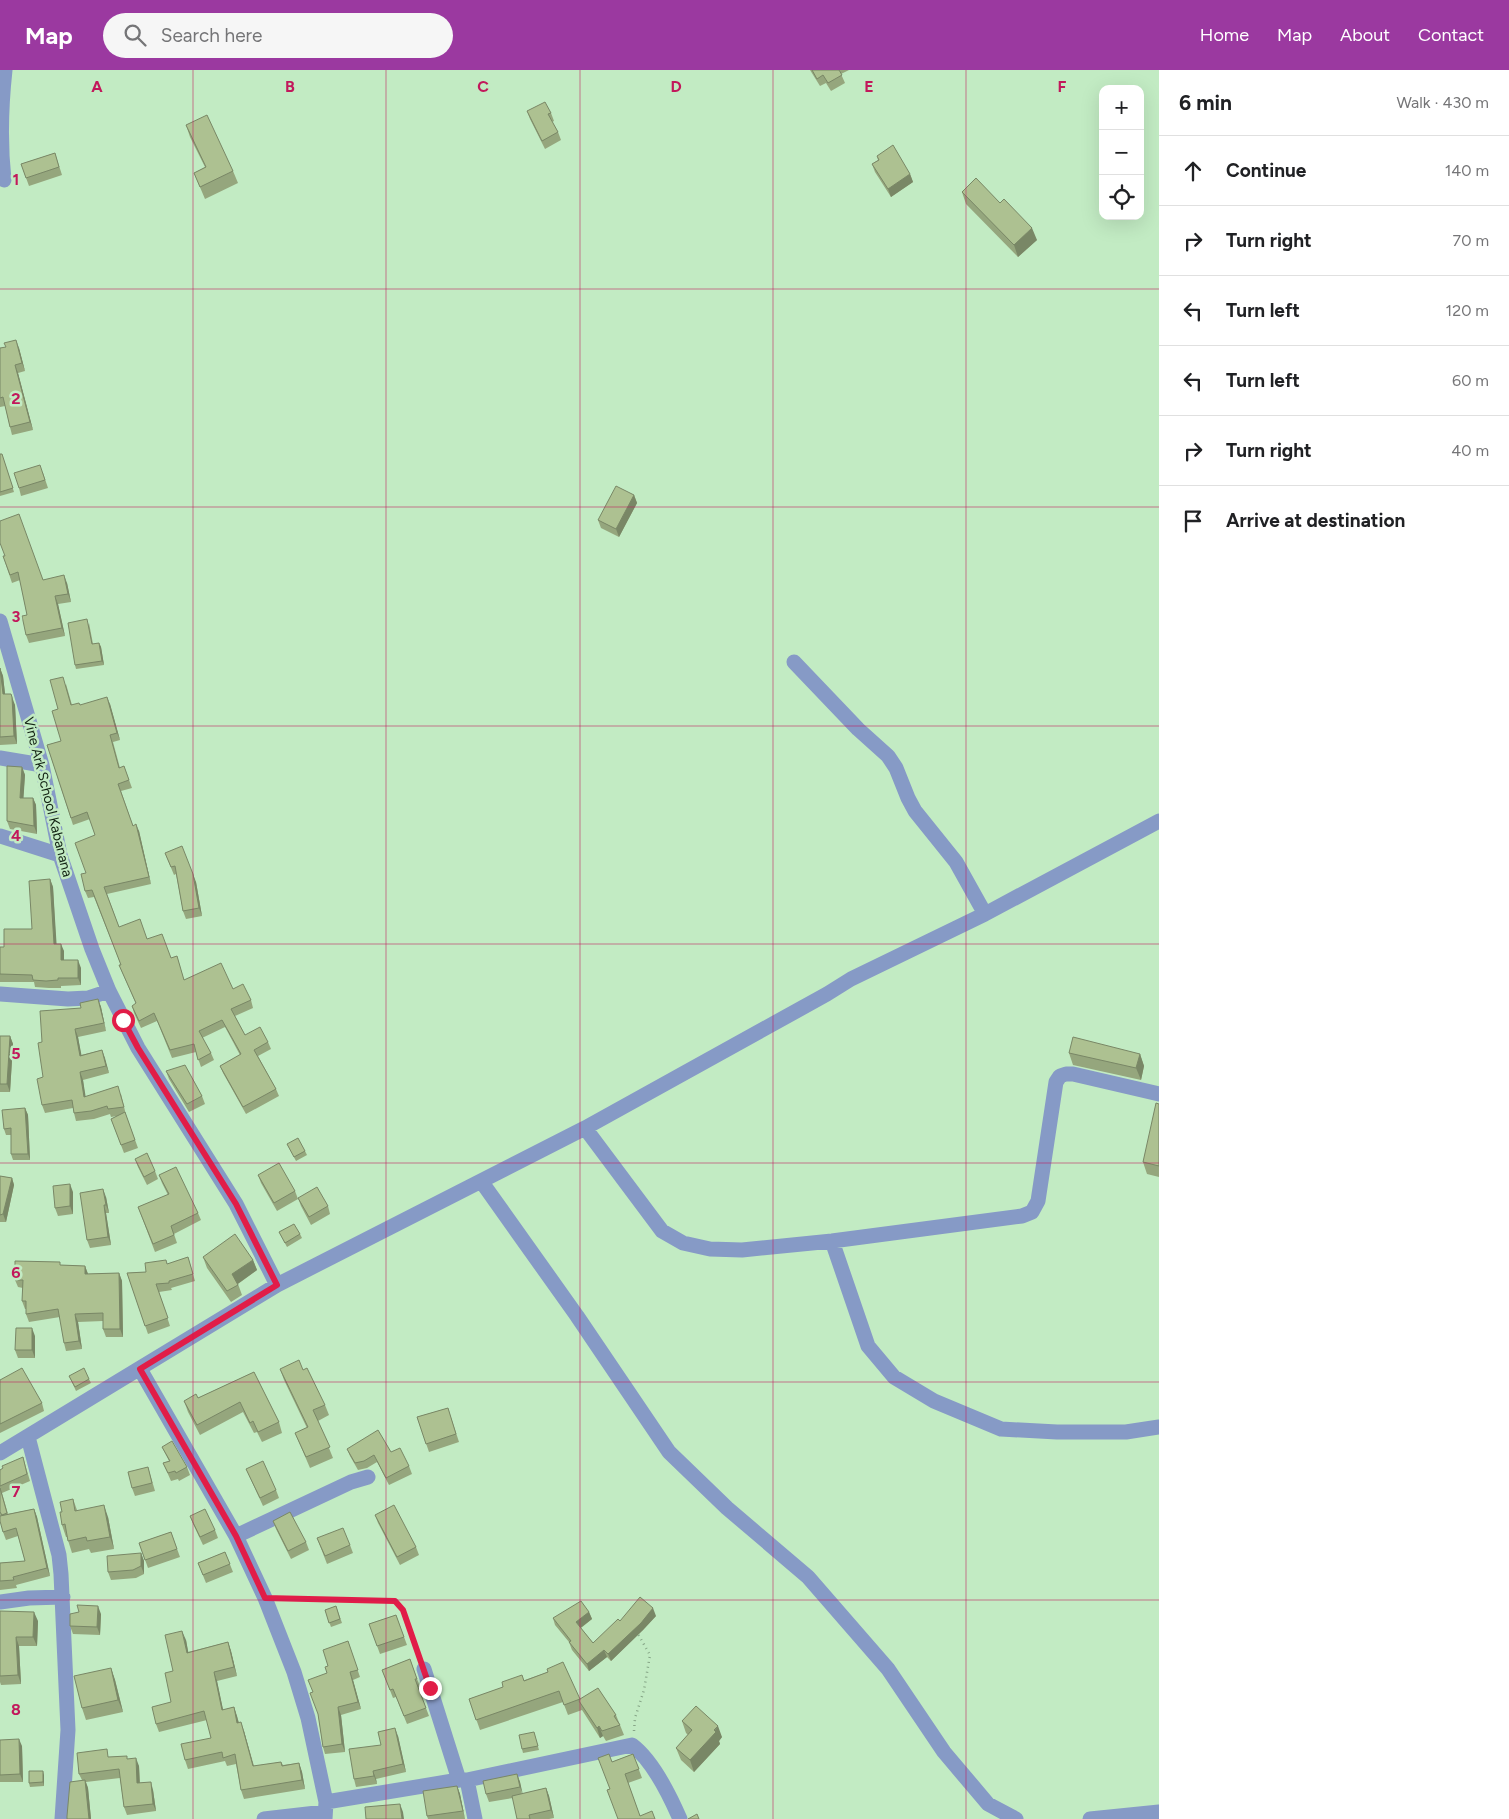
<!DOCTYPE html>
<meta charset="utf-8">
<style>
:root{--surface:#fff;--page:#f6f6f6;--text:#202124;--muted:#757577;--line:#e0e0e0;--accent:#9b39a0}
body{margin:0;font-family:Figtree,sans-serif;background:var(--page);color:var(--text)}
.controls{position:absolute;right:15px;top:15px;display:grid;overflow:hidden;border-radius:10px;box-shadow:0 5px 20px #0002}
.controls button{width:45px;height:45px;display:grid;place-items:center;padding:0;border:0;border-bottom:1px solid var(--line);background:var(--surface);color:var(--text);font:25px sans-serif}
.stop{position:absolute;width:15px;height:15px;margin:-11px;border:4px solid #e11d48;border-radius:50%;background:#fff}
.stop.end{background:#e11d48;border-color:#fff;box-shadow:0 1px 5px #0008}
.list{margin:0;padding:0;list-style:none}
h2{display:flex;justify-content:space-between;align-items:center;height:65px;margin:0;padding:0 20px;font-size:21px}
h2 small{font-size:16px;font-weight:400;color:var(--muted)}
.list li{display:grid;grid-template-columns:32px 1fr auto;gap:15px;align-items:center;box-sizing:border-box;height:70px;padding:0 20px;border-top:1px solid var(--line)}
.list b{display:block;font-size:19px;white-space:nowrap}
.list em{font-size:16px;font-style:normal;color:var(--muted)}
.icon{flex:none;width:28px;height:28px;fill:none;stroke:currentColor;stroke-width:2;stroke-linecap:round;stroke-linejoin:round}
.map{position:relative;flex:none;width:1159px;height:1749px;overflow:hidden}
header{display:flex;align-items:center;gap:30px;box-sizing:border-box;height:70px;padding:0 25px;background:var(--accent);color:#fff}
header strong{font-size:24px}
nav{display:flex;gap:28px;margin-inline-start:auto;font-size:18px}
.search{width:350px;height:45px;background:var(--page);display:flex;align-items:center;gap:12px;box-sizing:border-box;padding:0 18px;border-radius:28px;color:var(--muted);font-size:19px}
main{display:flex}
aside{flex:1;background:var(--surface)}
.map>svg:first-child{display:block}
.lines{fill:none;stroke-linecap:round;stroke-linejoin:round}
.path{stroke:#86a687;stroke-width:2.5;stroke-dasharray:1 4;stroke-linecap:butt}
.minor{stroke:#869ac6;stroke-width:15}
.wall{fill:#95a67d}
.shaded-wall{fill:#798766}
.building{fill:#adc191;stroke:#798766}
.route{stroke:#e11d48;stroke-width:6}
.grid{fill:none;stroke:#c2185b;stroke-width:1;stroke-opacity:0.55}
.labels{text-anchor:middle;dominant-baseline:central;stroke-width:5;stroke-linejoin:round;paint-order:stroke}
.street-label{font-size:14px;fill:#142415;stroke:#c2ebc3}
.grid-label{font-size:16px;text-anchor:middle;font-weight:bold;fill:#c2185b;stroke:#c2ebc3;stroke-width:5;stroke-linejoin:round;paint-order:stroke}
</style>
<header>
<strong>Map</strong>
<div class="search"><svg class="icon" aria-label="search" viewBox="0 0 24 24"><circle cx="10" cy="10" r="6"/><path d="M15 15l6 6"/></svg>Search here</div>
<nav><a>Home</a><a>Map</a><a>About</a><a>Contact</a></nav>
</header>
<main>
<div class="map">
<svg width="1159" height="1749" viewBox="0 0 1159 1749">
<rect width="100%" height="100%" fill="#c2ebc3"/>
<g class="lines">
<path class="path" d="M281,1529L395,1531L403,1541L419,1586
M634,1661L635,1648L644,1620L650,1585L638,1564"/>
<path class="minor" d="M4,110C0,74 1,37 5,0
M0,551L42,695L60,785L92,879L109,921L138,978L236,1134L277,1215
M794,592L858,659L888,686L896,698L908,728L915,741L956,792L985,844
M0,688L42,695
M0,766L60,785
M0,924L68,929L88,928L109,921
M585,1058L827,924L851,909L985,844L1159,751
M481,1111L577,1246L669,1382L727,1438L808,1507L888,1599L944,1682L988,1734L1016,1749
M832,1171L868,1276L894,1307L934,1331L1001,1359L1057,1362H1126L1159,1357
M140,1299L236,1466L265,1528L294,1602L308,1648L326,1732L325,1749
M28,1367L59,1485L61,1504L68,1660L62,1749
M0,1383L277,1215L585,1058L662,1161L683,1173L710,1179L742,1180L832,1171L1022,1146L1032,1142L1038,1131L1056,1012L1060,1006L1066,1004H1073L1159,1024
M236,1466L351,1412L368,1407
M0,1532L29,1528L63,1527
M424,1599L459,1710
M467,1710L475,1749
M326,1732L459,1710H467L632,1675C652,1690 670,1726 680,1749
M264,1749L325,1742
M1090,1749L1159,1742"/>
</g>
<path class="wall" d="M810,0H849L841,4L845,13L831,21L826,13L820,16Z
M527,41L551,43L554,51L552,52L558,62L561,70L545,79L530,49Z
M186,55L233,101L238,113L205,129L194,103L205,97L190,67Z
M55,83L62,105L29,116L21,94Z
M877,86L910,104L913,112L891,127L875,102L872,94L878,90Z
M962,122L1037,170L1018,187L966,134Z
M0,278H19L25,301L18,303L33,360L12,365L10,357L5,336L0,337Z
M0,384H2L14,422L0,426Z
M43,403L48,418L21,426L19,418Z
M634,425L637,433L619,467L601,458L598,450Z
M3,486L43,510L67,513L71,532L58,534L65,566L29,573L26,565L27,545L20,510L12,513Z
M89,553L93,574L99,573L101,577L104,595L76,599L75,595Z
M0,598L3,606L5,624L15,635L17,674L0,675Z
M66,614L72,635L110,634L120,670L113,672L120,698L124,696L132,718L121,721L133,756L139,761L151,814L107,824L119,857L147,869L171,888L177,886L184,910L233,919L251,930L253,938L235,946L245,965L268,972L271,979L258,986L276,1019L279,1026L246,1044L223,1003L220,996L240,985L225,957L202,968L211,983L214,990L201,997L196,982L172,988L157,951L141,958L134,943L132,936L136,934L122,902L119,895H121L94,827L88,828L85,821L86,803L95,765L90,749L73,755L47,675L61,671L58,639Z
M22,697L25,705L23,728H33L36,735L37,764L10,759L7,751Z
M165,783L196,812L202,846L186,849L183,841L176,804L174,805Z
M50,809L53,817L56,874L64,881V890L81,898V915L61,916V918H49L35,917L34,912H0V877H4L32,859Z
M98,929L101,937L106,961L78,967L81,985L102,980L109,1003L83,1010L85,1027L121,1024L126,1045L138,1078L124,1083L111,1049L117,1046L111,1047L110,1044L94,1049L76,1051L74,1043L73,1038L45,1043L42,1035L43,1007L81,938Z
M0,966H10L13,974L10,1022H0Z
M1069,983L1140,984L1144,996L1141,1010L1073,995Z
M166,1001L202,1026L205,1034L189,1042L169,1009Z
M1159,1034V1107L1147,1104L1143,1092Z
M25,1038L28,1045L30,1090H13L11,1084V1065H6L4,1059Z
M287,1074L305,1081L307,1085L296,1091Z
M135,1089L155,1101L158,1109L147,1115L138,1097Z
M159,1105L198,1143L201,1150L174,1164L177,1173L155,1182L138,1137L168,1125L162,1113Z
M258,1105L295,1121L298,1129L277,1141L261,1113Z
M0,1106L12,1108L14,1115L6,1152H0Z
M73,1122V1144L58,1146L55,1138Z
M106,1127L109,1143H106L111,1175L90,1178L87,1170Z
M298,1128L328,1136L330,1144L311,1155L301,1136Z
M279,1162L300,1164L302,1168L287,1177Z
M188,1187L195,1211L171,1218L172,1220L159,1222L170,1256L148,1264L127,1203L146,1202Z
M203,1187L253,1190L257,1200L238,1214L242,1225L231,1232L207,1198Z
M61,1195L85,1196L88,1204L119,1203L122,1211L123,1267H106L103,1259V1251L78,1252L82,1279L66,1281L64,1273L60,1247L29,1252L26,1244V1239H25L22,1231L23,1218L18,1217L15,1210Z
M35,1266V1288H18L15,1280Z
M280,1299L325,1335L329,1345L318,1351L333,1388L310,1398L295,1363L307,1358L284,1310Z
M254,1302L279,1352L282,1363L262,1372L257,1362L254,1363L243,1342L200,1365L188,1342L184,1331L198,1328Z
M69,1306L89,1309L91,1313L76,1321Z
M0,1310L42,1333L44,1341L0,1363Z
M448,1338L459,1372L429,1382L417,1347Z
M162,1377L187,1397L190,1405L179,1411L178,1409L171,1411L163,1393L169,1391Z
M347,1379L391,1382L409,1396L412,1404L389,1415L377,1392L367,1398L358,1400L350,1386Z
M23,1387L30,1411L2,1423L8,1444L34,1439L37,1447L50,1506L16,1515L17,1518L0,1520V1493L25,1491L18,1466L6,1470L3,1462L0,1444V1400Z
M148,1397L155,1421L135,1426L132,1418Z
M246,1399L276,1420L279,1428L263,1436Z
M73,1429L77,1440L108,1447L114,1479L91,1483L89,1479L72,1483L67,1467H66L62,1455V1442Z
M375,1445L416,1477L419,1485L400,1495L378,1453Z
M190,1446L215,1460L218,1468L203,1475L193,1454Z
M273,1451L306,1472L309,1480L291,1489L276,1459Z
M171,1462L180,1487L148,1498L139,1473Z
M317,1468L350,1475L353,1483L327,1494Z
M225,1482L233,1502L206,1513L198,1493Z
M141,1483L144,1491V1504L136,1508L111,1510L108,1502Z
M336,1536L342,1553L331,1557L325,1540Z
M0,1541L38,1551L37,1576H19L21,1614L1,1615L0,1612Z
M589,1542L592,1549L581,1558L593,1573L620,1551L656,1546L643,1560L611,1591L607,1587L589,1601L572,1580L569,1572L555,1555L553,1548Z
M101,1544L100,1565L73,1564L70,1556Z
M396,1545L407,1575L380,1584L369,1554Z
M186,1570L188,1582L228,1572L231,1581L237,1606L217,1611L223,1640L234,1637L239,1653L244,1661L254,1696L281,1692L283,1695L299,1693L302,1702L305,1719L244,1729L241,1720L236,1694L227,1696L225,1691L188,1699L185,1690L211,1668L207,1650L159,1662L156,1654L171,1632L173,1601Z
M348,1571L360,1607L353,1610L361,1639L341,1645L345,1682L325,1684L323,1677L318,1644L313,1622L327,1603L328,1596Z
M410,1589L420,1617H418L429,1646L407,1654L396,1627L393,1628L382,1600Z
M111,1598L115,1610L123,1642L86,1650L82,1638Z
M548,1602L580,1629L616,1645L624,1665L606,1671L603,1666L600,1668L582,1640L568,1645L563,1632L480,1660L469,1629Z
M682,1651L722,1667L719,1671L720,1674L694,1702L681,1690L676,1678L688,1665L686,1663Z
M534,1662L539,1680L523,1683L522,1679Z
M398,1666L406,1702L376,1709L377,1714L356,1717L354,1709L381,1675Z
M0,1670L22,1676L23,1712H0Z
M633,1684L642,1708L628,1713L640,1746L655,1749H618L610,1719L612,1692Z
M110,1687L128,1689L139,1696L140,1713L153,1720L156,1741L127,1745L124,1737L120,1708L86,1712L88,1718L91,1749H67L82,1710L79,1704Z
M517,1704L520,1712L522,1724L546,1718L549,1726L554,1748L549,1749H517L513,1728L489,1732L486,1724Z
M44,1705V1716L30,1717L29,1713Z
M457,1716L460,1724L465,1749H428L427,1746Z"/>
<path class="shaded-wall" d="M910,104L913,112L891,127L888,119Z
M1032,158L1037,170L1018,187L1014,175Z
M16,270L19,278L25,301L22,293Z
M15,295L18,303L33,360L30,352Z
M634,425L637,433L619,467L616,459Z
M64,505L67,513L71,532L68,524Z
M55,526L58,534L65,566L62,558Z
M99,573L101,577L104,595L102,591Z
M0,598L3,606L6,632L3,624Z
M11,624L15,635L17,674L14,666Z
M107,627L110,634L120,670L117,663Z
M22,697L25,705L23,736L20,728Z
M33,728L36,735L37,764L34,756Z
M136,754L139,761L151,814L149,807Z
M193,804L196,812L202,846L199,838Z
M50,809L53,817L57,881L54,874Z
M61,874L64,881V898L61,890Z
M78,890L81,898V915L78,908Z
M98,929L101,937L106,961Z
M75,959L78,967L83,993L80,986Z
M10,966L13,974L10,1022L7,1014Z
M102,980L105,988L109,1003L106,996Z
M1140,984L1144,996L1141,1010L1136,998Z
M80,1002L83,1010L87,1035L84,1027Z
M25,1038L28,1045L30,1090L28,1084Z
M12,1108L14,1115L6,1152L3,1144Z
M70,1114L73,1122V1144L70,1136Z
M103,1119L106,1127L109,1143L106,1135Z
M104,1135L106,1143L111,1175L108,1167Z
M253,1190L257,1200L236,1215L232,1204Z
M85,1196L88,1204H85Z
M119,1203L122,1211L123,1267L120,1259Z
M75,1244L78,1252L82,1279L79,1271Z
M32,1258L35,1266V1288L32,1280Z
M104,1435L108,1447L114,1479L110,1467Z
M34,1439L37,1447L50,1506L47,1498Z
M141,1483L144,1491V1504L141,1496Z
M98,1536L101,1544L100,1565L97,1557Z
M653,1538L656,1546L643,1560L611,1591L608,1584Z
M34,1542L38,1551L37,1576L33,1567Z
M589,1542L592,1549L579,1559L576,1552Z
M182,1561L186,1570L190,1591L187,1583Z
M16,1567L19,1576L21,1614L18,1605Z
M228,1572L231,1581L237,1606L234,1597Z
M604,1580L607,1587L589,1601L587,1594Z
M111,1598L115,1610L123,1642L118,1630Z
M214,1602L217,1611L225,1649L222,1640Z
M350,1602L353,1610L361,1639L358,1632Z
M234,1637L237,1646L241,1662L237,1653Z
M338,1637L341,1645L345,1682L342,1674Z
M241,1652L244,1661L256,1705L253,1696Z
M599,1656L603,1666L600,1668L597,1658Z
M718,1656L722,1667L719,1671L720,1674L694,1702L690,1690Z
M395,1658L398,1666L406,1702L403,1694Z
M19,1669L22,1676L23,1712L20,1704Z
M136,1688L139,1696L140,1721L137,1713Z
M299,1693L302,1702L305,1719L302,1710Z
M43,1701L44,1705V1716L43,1712Z
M373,1701L376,1709L377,1714L374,1706Z
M517,1704L520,1712L523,1725L520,1717Z
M85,1710L88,1718L91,1749H89Z
M151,1712L153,1720L156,1741L153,1734Z
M457,1716L460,1724L465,1749L463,1741Z
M546,1718L549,1726L554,1748L551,1740Z
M400,1734L403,1742L404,1749H402Z"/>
<path class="building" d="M812,0H839L842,5L828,13L823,5L817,9Z
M545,32L551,43L548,44L558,62L542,71L527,41Z
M207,45L233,101L200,117L194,103L206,97L186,55Z
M893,75L910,104L888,119L872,94L879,90L877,86Z
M55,83L59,97L26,108L21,94Z
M976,108L1000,133L1004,129L1032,158L1014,175L962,122Z
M16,270L22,293L15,295L30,352L10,357L3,327L0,328V278L6,277L4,273Z
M0,384H2L13,418L0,422Z
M40,395L45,410L19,418L14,403Z
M616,416L634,425L616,459L598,450Z
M19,444L43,510L64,505L68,524L55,526L62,558L26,565L22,546L27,545L18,502L10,505L3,486H5L0,473V451Z
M87,549L92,574L99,573L102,591L75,595L68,553Z
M0,598L3,624H11L12,627L14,666L0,667Z
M63,607L71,635L79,633L80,635L107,627L117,663L110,665L119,698L124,696L129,710L118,714L133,756L136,754L149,807L104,817L119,857L140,849L147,869L162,864L171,888L177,886L184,910L221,893L233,919L243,914L251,930L231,939L245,965L260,957L268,972L254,980L276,1019L243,1037L220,996L241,984L222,950L199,961L211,983L198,990L194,974L170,980L154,943L139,951L132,936L136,933L119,895H121L92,820L85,821L81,804L86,803L75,773L95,765L87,742L71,748L47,675L61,671L52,641L58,639L50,610Z
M7,696L22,697L20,728H33L34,756L7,751Z
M182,776L193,804L199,838L183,841L175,796L171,797L165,783Z
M50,809L54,874H61V890H78V908H58V910L46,911L33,910L32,905L0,904V877H4V859H32L29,811Z
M98,929L104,953L75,959L80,986L102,980L106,996L80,1002L84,1027L118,1016L124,1037L108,1039L107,1036L91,1041L74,1043L72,1030L42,1035L37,1009L43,1007L38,973L42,972L40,941L81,938L80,933Z
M0,966H10L7,1014H0Z
M1073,967L1140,984L1136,998L1069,983Z
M185,995L202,1026L187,1034L166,1001Z
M1156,1033L1159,1034V1096L1143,1092Z
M25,1038L28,1084H11V1058L4,1059L2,1040Z
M125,1042L135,1070L121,1075L111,1049Z
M298,1068L305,1081L294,1087L287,1074Z
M147,1083L155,1101L144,1107L135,1089Z
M279,1093L295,1121L274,1133L258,1105Z
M176,1097L198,1143L171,1156L174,1165L153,1174L138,1137L169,1124L159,1105Z
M0,1106L12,1108L3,1144L0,1145Z
M70,1114V1136L55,1138L53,1116Z
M317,1117L328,1136L309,1147L298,1128Z
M103,1119L106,1135H104L108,1167L87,1170L80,1123Z
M294,1154L300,1164L285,1173L279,1162Z
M235,1164L253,1190L232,1204L238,1215L227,1221L203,1187Z
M188,1187L193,1204L169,1211V1213L156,1214L168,1248L145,1256L127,1203L146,1202L145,1193L166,1190L167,1194Z
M15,1191L60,1192V1195L85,1196V1204L119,1203L120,1259H103V1243L75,1244L79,1271L64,1273L58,1239L26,1244V1231H22L23,1210H15Z
M16,1258H32V1280H15Z
M299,1290L303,1300L307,1298L325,1335L313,1340L330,1377L306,1387L295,1363L308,1357L280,1299Z
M22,1298L42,1333L0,1354V1310Z
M84,1298L89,1309L75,1317L69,1306Z
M254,1302L279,1352L258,1362L253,1351L250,1353L240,1332L197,1355L184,1331L196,1324L198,1328Z
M448,1338L456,1364L426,1374L417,1347Z
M378,1360L391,1382L400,1378L409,1396L386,1408L374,1385L364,1391L355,1393L347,1379Z
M172,1371L187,1397L176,1403L175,1401L168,1403L163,1393L170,1391L162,1377Z
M23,1387L27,1404L0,1416V1400L3,1398L2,1396Z
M263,1391L276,1420L260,1428L246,1399Z
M148,1397L152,1413L132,1418L128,1402Z
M0,1418L7,1443L2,1445L0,1442Z
M73,1429L75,1441L104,1435L110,1467L87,1471L86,1467L68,1471L65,1454L62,1455L60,1442H62L60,1432Z
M394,1435L416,1477L397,1487L375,1445Z
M34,1439L47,1498L13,1507L14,1510L0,1511V1493L25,1491L16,1458L3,1462L0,1451V1446Z
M205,1439L215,1460L200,1467L190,1446Z
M290,1442L306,1472L288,1481L273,1451Z
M343,1458L350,1475L325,1486L317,1468Z
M171,1462L177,1479L145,1490L139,1473Z
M225,1482L230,1494L203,1505L198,1493Z
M141,1483V1496L133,1500L108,1502L107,1486Z
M640,1527L653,1538L641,1553L608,1584L604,1580L587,1594L569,1572L571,1571L553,1548L581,1531L589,1542L576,1552L593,1573L618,1549L620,1551Z
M77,1535L98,1536L97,1557L70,1556V1544L79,1542Z
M336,1536L340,1549L329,1553L325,1540Z
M0,1541L34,1542L33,1567H16L18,1605L0,1606Z
M396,1545L404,1567L377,1576L369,1554Z
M182,1561L187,1583L228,1572L234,1597L214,1602L222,1640L234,1637L237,1653L241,1652L253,1696L281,1692L282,1696L299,1693L302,1710L241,1720L235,1684L223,1688L222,1682L185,1690L181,1674L211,1668L204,1641L156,1654L152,1637L171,1632L165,1603L173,1601L165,1565Z
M348,1571L358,1600L350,1602L358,1632L338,1637L342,1674L323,1677L318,1644L310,1623L313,1622L308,1610L327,1603L325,1597L328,1596L323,1580Z
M410,1589L417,1609H415L426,1638L404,1646L393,1619L390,1620L382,1600Z
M563,1592L580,1629L598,1618L616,1645L614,1646L620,1655L602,1661L599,1656L597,1658L579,1631L580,1629L564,1635L559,1621L476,1650L469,1629L503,1617L502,1612L522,1605L524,1611L548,1602L547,1599Z
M111,1598L118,1630L82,1638L74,1606Z
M696,1636L718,1656L714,1660L716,1662L690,1690L676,1678L692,1660L682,1651Z
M395,1658L403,1694L373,1701L374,1706L354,1709L349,1679L381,1675L378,1662Z
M534,1662L538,1676L522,1679L519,1665Z
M19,1669L20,1704L0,1705V1670Z
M107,1679L108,1687L127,1686V1689L136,1688L137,1713L151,1712L153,1734L124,1737L119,1699L79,1704L77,1683Z
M609,1684L612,1692L633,1684L639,1699L625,1704L640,1746L652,1741L655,1749H618L607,1720L610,1719L598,1688Z
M29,1701H43V1712L29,1713Z
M517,1704L520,1717L486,1724L483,1711Z
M85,1710L89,1749H67V1746L70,1712Z
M457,1716L463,1741L427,1746L423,1721Z
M546,1718L551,1740L529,1745L530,1749H517L512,1726Z
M400,1734L402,1749H366L365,1737Z
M697,1744L699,1749H688Z"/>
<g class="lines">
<path class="route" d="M123,950L138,978L236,1134L277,1215L140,1299L236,1466L265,1528L395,1531L403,1540L430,1618"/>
</g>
<path class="grid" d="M193,0V1749M386,0V1749M580,0V1749M773,0V1749M966,0V1749M0,219H1159M0,437H1159M0,656H1159M0,874H1159M0,1093H1159M0,1312H1159M0,1530H1159"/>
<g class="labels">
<g class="street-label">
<text transform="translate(48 727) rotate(76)">Vine Ark School Kabanana</text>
</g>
</g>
<g class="grid-label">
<text x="97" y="22">A</text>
<text x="290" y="22">B</text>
<text x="483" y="22">C</text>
<text x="676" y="22">D</text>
<text x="869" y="22">E</text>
<text x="1062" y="22">F</text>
<text x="16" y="115">1</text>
<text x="16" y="334">2</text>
<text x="16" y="552">3</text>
<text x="16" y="771">4</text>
<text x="16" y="989">5</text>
<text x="16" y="1208">6</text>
<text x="16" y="1427">7</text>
<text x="16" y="1645">8</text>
</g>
</svg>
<div class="controls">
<button>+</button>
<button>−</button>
<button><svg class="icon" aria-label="locate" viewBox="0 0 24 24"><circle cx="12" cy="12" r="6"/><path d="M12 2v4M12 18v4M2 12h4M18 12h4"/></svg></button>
</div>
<div class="stop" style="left:123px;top:950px"></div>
<div class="stop end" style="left:430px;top:1618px"></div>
</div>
<aside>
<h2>6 min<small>Walk · 430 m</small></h2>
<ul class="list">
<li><svg class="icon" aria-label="ahead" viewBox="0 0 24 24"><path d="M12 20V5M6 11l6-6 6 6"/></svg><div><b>Continue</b></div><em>140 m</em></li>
<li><svg class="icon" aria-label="right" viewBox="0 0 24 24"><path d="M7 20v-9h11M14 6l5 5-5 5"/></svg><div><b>Turn right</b></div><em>70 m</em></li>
<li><svg class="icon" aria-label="left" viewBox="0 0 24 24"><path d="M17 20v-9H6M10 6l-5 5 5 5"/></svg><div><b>Turn left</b></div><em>120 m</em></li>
<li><svg class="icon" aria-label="left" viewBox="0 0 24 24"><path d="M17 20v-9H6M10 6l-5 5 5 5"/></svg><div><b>Turn left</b></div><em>60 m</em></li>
<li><svg class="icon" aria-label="right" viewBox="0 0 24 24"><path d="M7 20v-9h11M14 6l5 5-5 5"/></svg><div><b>Turn right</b></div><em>40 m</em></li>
<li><svg class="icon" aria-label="arrive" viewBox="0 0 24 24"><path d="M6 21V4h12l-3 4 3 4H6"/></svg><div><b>Arrive at destination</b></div></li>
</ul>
</aside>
</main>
